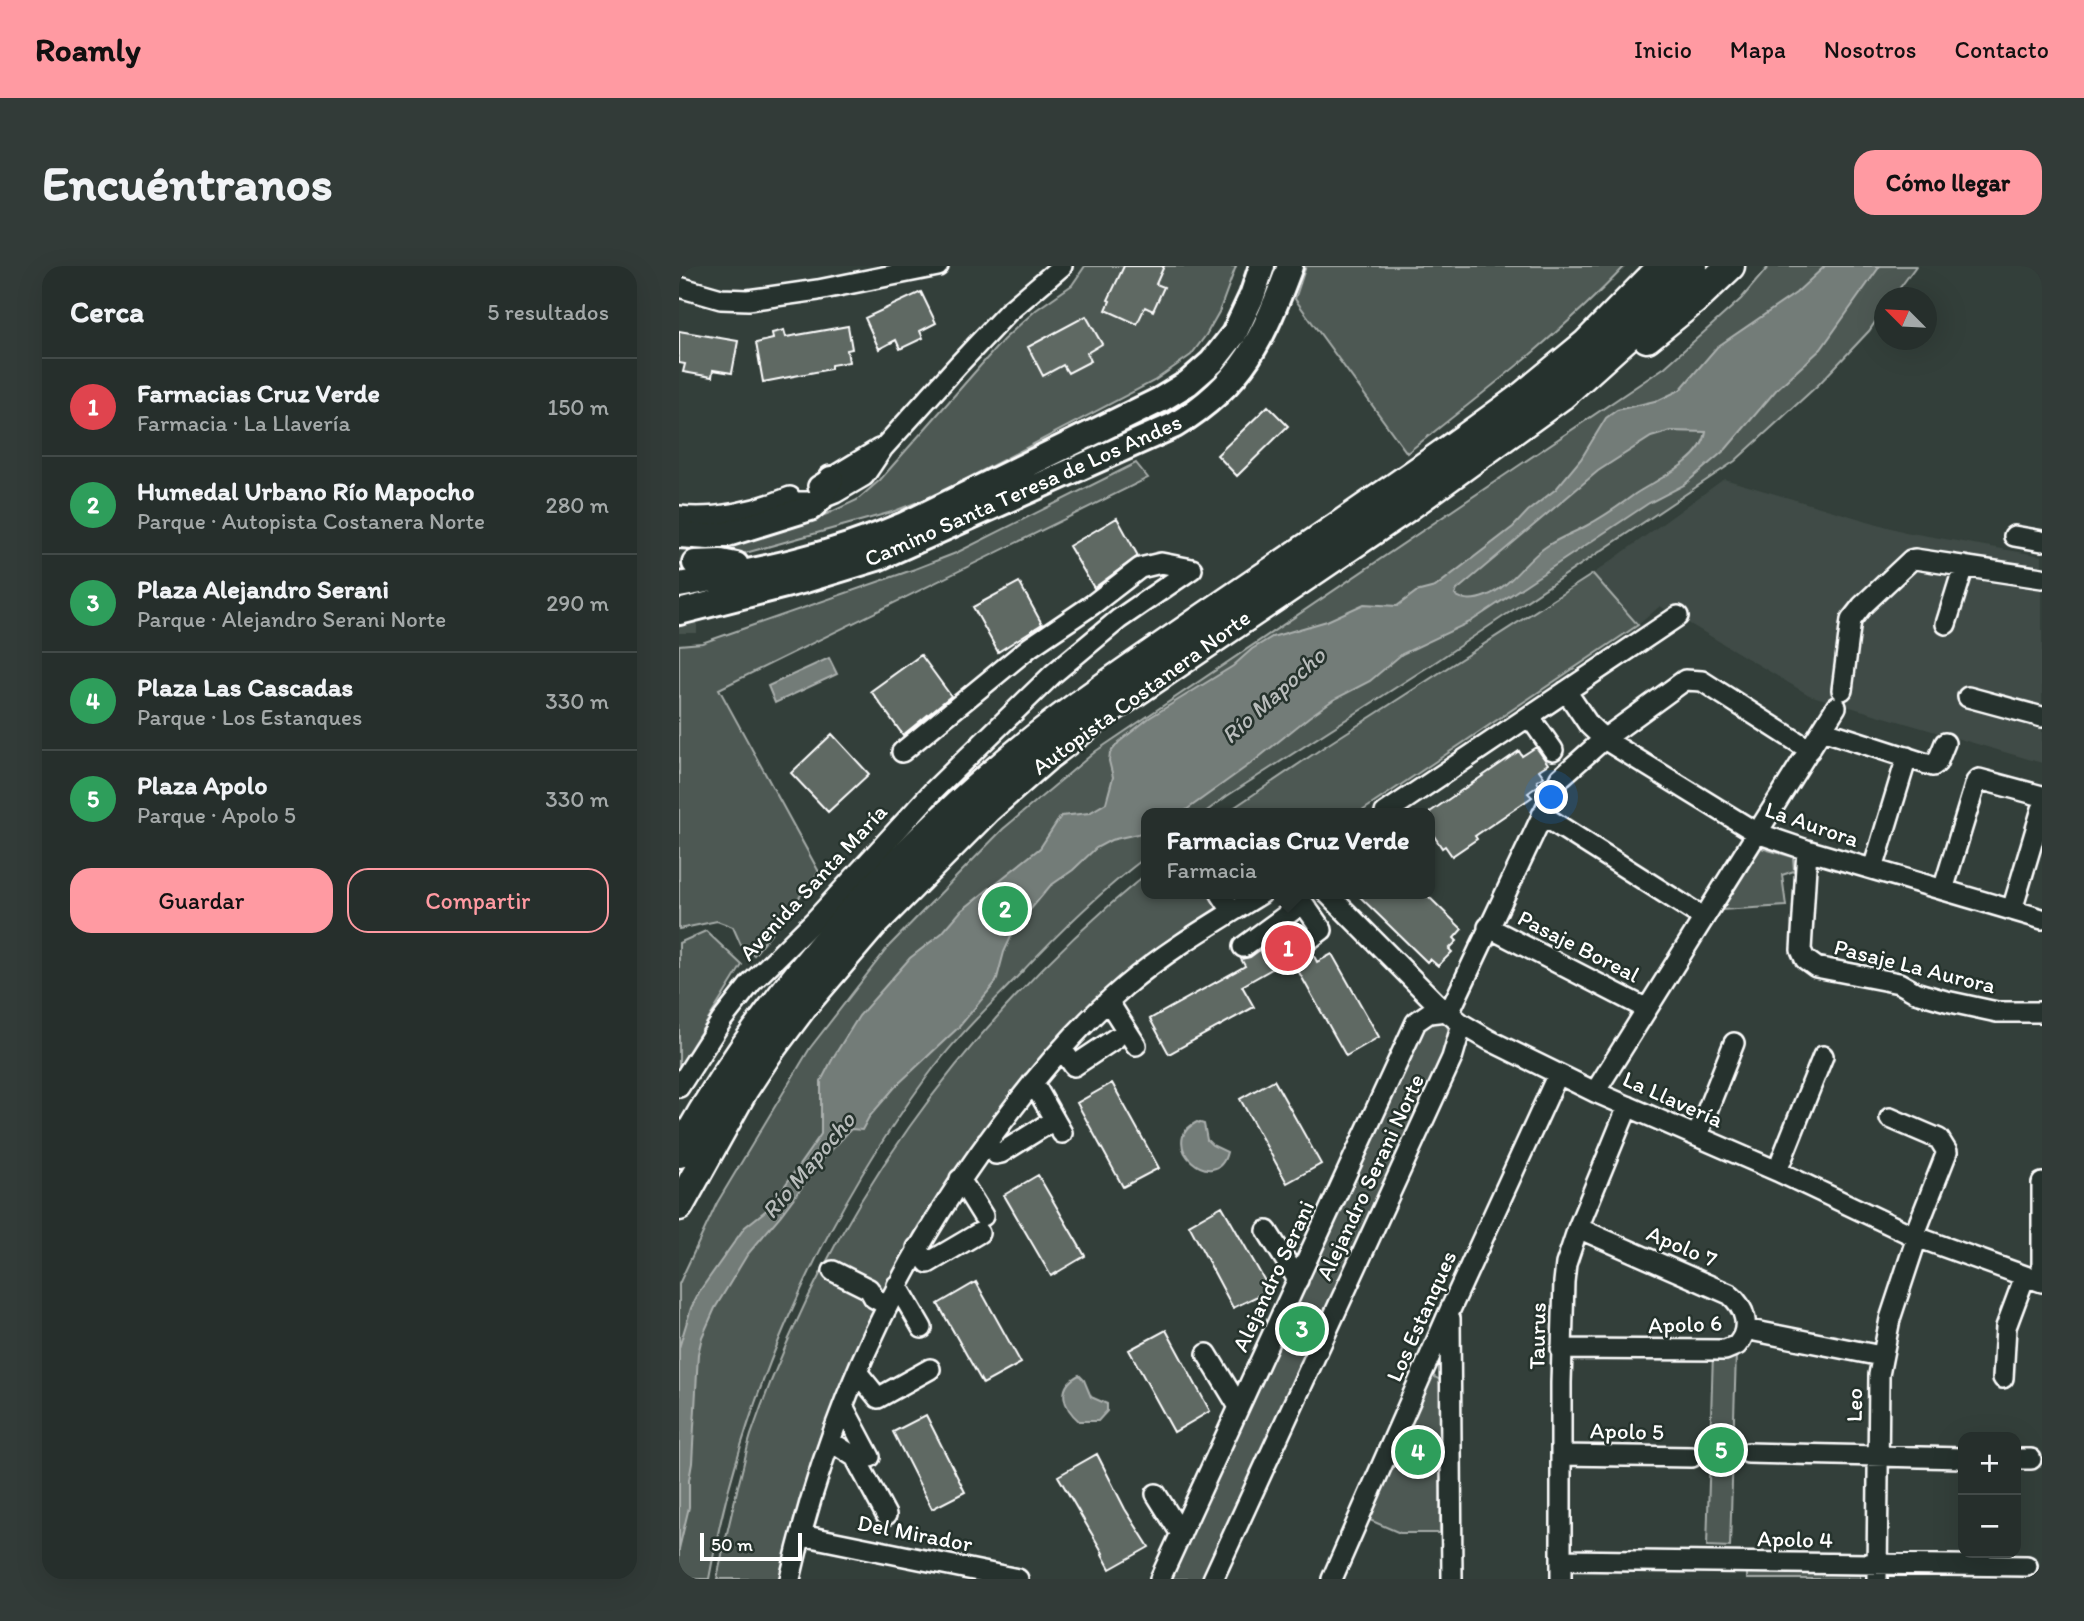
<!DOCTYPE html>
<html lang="es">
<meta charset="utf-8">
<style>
:root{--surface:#262f2c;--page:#323b38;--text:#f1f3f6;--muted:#a4a9a9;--line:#424a48;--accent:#ff9aa2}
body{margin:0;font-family:Itim,sans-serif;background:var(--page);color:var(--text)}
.controls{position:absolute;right:21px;bottom:21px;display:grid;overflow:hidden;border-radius:14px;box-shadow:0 7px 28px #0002}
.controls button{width:63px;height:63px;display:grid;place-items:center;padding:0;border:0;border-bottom:2px solid var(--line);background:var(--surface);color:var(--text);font:35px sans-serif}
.compass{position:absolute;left:1195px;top:21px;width:63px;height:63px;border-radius:50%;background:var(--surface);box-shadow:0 7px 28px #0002;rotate:294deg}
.scale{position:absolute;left:21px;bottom:18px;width:102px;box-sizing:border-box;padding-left:7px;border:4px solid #fff;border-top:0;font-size:19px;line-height:24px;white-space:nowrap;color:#fff;-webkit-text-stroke:5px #26332d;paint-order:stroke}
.you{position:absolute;left:873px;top:532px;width:24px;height:24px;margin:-18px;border:5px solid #fff;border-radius:50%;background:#1a73e8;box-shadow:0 0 0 10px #1a73e833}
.badge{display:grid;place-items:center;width:46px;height:46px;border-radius:50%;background:var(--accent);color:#fff;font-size:23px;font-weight:700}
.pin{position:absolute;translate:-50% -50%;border:4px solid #fff;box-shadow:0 2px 7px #0006}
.popup{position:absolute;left:462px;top:542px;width:294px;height:91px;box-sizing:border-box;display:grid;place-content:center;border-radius:14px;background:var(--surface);filter:drop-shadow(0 2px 5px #0005);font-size:23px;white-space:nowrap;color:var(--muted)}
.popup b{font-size:26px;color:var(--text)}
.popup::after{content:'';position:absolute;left:50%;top:100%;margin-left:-14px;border:14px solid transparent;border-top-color:var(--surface)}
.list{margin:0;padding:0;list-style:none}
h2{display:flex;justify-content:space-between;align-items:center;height:91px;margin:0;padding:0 28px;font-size:30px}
h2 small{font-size:23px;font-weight:400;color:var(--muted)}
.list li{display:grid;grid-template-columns:46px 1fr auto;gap:21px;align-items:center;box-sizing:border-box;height:98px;padding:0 28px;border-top:2px solid var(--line)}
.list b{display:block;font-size:26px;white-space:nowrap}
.list p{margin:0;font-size:23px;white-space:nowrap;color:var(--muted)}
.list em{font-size:23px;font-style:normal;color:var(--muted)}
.actions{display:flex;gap:14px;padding:21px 28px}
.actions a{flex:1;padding:16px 0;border:2px solid var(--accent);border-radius:21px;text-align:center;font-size:24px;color:var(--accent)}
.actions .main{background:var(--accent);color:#111}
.map{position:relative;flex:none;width:1363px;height:1313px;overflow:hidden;border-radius:21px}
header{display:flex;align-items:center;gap:42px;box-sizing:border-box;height:98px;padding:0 35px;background:var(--accent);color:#111}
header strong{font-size:33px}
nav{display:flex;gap:38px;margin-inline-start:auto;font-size:24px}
.intro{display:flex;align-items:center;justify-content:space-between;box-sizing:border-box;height:168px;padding:0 42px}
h1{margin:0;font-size:49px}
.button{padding:18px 32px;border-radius:21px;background:var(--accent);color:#111;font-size:24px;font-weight:700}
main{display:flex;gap:42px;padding:0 42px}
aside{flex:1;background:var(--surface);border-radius:21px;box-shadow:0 7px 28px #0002}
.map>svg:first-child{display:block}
.built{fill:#404c47}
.green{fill:#4d5853;stroke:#a6aca9;stroke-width:2}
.water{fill:#737b78;stroke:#abb0ae;stroke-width:2;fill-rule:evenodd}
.building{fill:#5f6964;stroke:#fff;stroke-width:2}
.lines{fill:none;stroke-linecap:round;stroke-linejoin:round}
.major-tunnel{stroke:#47524e;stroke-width:24;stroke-dasharray:24 12;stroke-linecap:butt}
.minor-casing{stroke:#fff;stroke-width:24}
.major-casing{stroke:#fff;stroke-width:30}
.highway-casing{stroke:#fff;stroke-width:33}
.minor{stroke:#26332d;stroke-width:19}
.major{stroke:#26332d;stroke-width:24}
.highway{stroke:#26332d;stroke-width:28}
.labels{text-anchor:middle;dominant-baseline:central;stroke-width:5;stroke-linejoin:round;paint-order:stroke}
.street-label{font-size:23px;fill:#fff;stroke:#26332d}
.water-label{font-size:24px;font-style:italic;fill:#b9bdbc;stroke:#26332d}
</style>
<header>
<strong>Roamly</strong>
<nav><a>Inicio</a><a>Mapa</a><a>Nosotros</a><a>Contacto</a></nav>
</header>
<div class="intro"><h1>Encuéntranos</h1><a class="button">Cómo llegar</a></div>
<main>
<aside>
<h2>Cerca<small>5 resultados</small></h2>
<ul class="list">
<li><span class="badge" style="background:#e0444e">1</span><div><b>Farmacias Cruz Verde</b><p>Farmacia · La Llavería</p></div><em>150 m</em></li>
<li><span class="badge" style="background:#2e9e5b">2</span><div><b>Humedal Urbano Río Mapocho</b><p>Parque · Autopista Costanera Norte</p></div><em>280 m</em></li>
<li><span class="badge" style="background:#2e9e5b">3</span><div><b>Plaza Alejandro Serani</b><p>Parque · Alejandro Serani Norte</p></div><em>290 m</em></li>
<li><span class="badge" style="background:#2e9e5b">4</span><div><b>Plaza Las Cascadas</b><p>Parque · Los Estanques</p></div><em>330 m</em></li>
<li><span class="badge" style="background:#2e9e5b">5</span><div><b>Plaza Apolo</b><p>Parque · Apolo 5</p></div><em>330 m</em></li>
</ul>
<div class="actions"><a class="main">Guardar</a><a>Compartir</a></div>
</aside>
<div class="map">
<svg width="1363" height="1313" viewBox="0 0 1363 1313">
<rect width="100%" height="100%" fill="#333f3a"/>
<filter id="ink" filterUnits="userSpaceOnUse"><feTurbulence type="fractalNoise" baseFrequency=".0143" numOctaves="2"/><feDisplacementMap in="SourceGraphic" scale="14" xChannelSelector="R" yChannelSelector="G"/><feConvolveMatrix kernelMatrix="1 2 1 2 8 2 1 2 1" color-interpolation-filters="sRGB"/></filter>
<g filter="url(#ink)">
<path class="built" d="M1045,213L1226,266L1363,290V497L1130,429L981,340L959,359L914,308Z"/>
<path class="green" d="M406,0H557L540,46L527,69L512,89L475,115L257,229L213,246L63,288L50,281L148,248L178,234L201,214L324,74L357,44L393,19Z
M627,0H946C880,70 804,127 728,187L616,33Z
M1090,0H1237L1214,31L1206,32L1205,43L1190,65L1140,118L1056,195L758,395L548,530L525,547H467V591C421,626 379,667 339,710C308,742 274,775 247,812C140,958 61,1135 30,1313H0V1018L38,937L131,782L210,680L324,563L417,485L986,101L1062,33Z
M457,197L469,212L40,423L140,606L75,689L62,679L54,661L38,655L0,663V379L23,377L236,303L277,287Z
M914,308L959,359L680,547H547L645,481Z
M1082,582L1114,591L1115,605L1103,609L1107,640L1043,644Z
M467,608V628H559L486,676L441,713L345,813L315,849L239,960L199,1039L151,1152L124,1227L103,1313H38C44,1282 52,1251 59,1220C64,1203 67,1185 72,1169C149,946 286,757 467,608Z
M27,665L63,699L0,801V677Z
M745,753H766L771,769L759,812L532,1313H485Z
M1034,1087H1057L1051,1281L1028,1280Z
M754,1110L761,1114L763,1120L761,1267H721L686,1252L746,1115Z
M1068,1305L1181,1309V1313H1068Z"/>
<path class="water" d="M1146,0H1201L1142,83L1098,123L1047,183L1005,219L970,237L791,356L723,388L691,415L654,434L630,451L574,496L503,547H467V566L432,574L417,582L394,604L371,620L336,662L325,686L317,716L280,761L217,820L190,851L183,864L172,863L143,894L102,949L68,989L36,1042L23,1071L19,1088L13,1197L10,1214V1241L0,1283V1082L12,1042L20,1026L66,961L90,942L142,868V815L155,790L180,750L231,692L263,667L282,645L361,582L382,550L410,547L427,537L434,511L430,495L431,487L440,476L470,452L554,400L573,383L593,371L648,355L685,338L718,340L737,326L756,321L834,261L849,245L877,223L902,193L927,152L938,144L980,134L1001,124L1038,81L1117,27ZM992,165L1027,166C1023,195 977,214 956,228C940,240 924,251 907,260C894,267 880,272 868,280C846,294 833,320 807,330C797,334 785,335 776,329L778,324L919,205L972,171Z
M150,392L158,408L96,437L89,420Z
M518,856L525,858L528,874L533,879L548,886C538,930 475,878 518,856Z
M400,1109L405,1114L412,1131L428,1138V1145L419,1155H400C384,1141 377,1121 400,1109Z"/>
<path class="building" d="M445,0H485L477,18L485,21L474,45L466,41L458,58L427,44L431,35L429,34Z
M242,26L257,57L241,65L244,72L221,83L217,74L200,83L186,52Z
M407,50L423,78L408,87L412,95L389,107L384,99L364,110L349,81Z
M169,60L173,83L168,84L170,96L152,99V103L84,116L77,77L94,73L93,67L105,64L107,71Z
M0,65L59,75L53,107L34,104L33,111L4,106L6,98L0,97Z
M589,140L609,160L558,210L538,189Z
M438,252L459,290L415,322L390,280Z
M340,316L363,358L319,386L294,341Z
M242,389L272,430L224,469L192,425Z
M153,468L190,508L149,546L112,507Z
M857,481L869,498L860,504L865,511L858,515L860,519L849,527L853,531L796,570L798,573L773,590L766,580L763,582L751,564V546L840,485L843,490Z
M678,628H747L783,663L775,672L778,675L770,683L773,686L759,700L751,693L748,696Z
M616,658L621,665L616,672L617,683L623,687L633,686L638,696L653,688L700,771L667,790L612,692L563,720L575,741L490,788L471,753L566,700L562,693L571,691Z
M595,814L642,898L608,917L561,833Z
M433,817L480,902L444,921L398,837Z
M359,909L406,990L372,1010L325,929Z
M543,940L591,1024L554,1042L510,959Z
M297,1016L342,1097L304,1118L259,1038Z
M487,1064L531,1145L495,1166L450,1084Z
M247,1149L286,1226L253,1243L214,1166Z
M418,1188L446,1243L470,1281L431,1303L423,1288L424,1287L379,1210Z"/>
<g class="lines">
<path class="major-tunnel" d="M0,355H18"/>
<g class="minor-casing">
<path id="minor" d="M0,21L42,33L69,34L139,24L259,0
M139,220L200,183
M100,236H130L141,233L156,227L185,210L204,182L279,99L329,46L383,0
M0,250C36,254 77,245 111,231
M1335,270L1363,275
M1267,358L1285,300
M1163,424L1172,354L1183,340L1232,294L1236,293L1363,312
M887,425L910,459L925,473L1078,567L1128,584L1363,653
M1289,431L1363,451
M850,450L874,484
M1143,464L1254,500L1258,497L1266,477
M223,486L351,381L413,339L461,302L482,297L513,303
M706,547L999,350
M863,549L1025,652
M1128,584L1122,684L1126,693L1137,701L1220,717L1236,726L1267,735L1318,746H1363
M1194,603L1228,491
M1264,624L1297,516L1300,513L1363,530
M542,628L553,645
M649,628L758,738L783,758L810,774L916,826L1098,905L1235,970L1363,1016
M1333,644L1363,543
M809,661L968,743
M564,681L624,637L643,664L627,676
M429,735L457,779
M770,747L881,512L925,473L1006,414L1023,415L1131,484
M383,783L395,800L437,772
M354,816L383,867
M0,821L43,754L72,717L136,654L254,525L374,408L440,353L513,303
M916,826L1157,441
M1211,852L1260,873L1268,886L1235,970
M1018,870L1055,777
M308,876L317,888L322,887L367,859
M1098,905L1144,790
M281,913L304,950
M1363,917V1006
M588,965L619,1014
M238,982L249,997L300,967
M154,1005L190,1023L195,1032L208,1039
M218,1019L243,1062
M771,1052L773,1313
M1066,1063L1202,1090
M882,1083L1046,1084L1058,1079C1073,1062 1066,1041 1050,1028L899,962
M528,1088L560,1141
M178,1106L199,1132L251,1103
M1324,1112L1327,1061L1346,1010
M164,1140L191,1191
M151,1175L176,1191L207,1249
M1069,1187L1284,1192
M882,1189L1013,1191
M1337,1193H1352
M477,1228L502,1268
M122,1269L339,1313
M883,1294L1348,1300
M111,1313C150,1142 224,984 331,846C365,801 403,757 446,720C487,685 535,657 582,628
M481,1313L737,756L750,747L767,745
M534,1313L773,792L783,758
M653,1313L771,1044L879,808
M882,1313V1117L885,1016L887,998L899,962L949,840
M1198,1313L1200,1109L1211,1053L1238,971"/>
</g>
<g class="major-casing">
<path id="major" d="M0,269L30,271L48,268L131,242L141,233L152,213
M16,297L42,296L57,299
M0,319C79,305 151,291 225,259L481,134L509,117L533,96L555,68L573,30L583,0
M0,346L126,314L198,292L496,159C565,117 584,72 611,0"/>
</g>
<g class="highway-casing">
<path id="highway" d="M968,72L1015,34L1051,0
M0,887C88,727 216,585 358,471C408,431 461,396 513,360C624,284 736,210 844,130L907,78L984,0
M0,940L65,823L90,785L123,741L194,658L309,542L367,491L422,449L727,242L882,130L952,67L1014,0"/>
</g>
<use href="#minor" class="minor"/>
<use href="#major" class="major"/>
<use href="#highway" class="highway"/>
</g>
</g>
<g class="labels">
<g class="street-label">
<text transform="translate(344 224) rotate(-24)">Camino Santa Teresa de Los Andes</text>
<text transform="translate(462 426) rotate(-36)">Autopista Costanera Norte</text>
<text transform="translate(1133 558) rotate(19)">La Aurora</text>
<text transform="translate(134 616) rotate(-47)">Avenida Santa María</text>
<text transform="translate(900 680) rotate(27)">Pasaje Boreal</text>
<text transform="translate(1236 700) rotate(14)">Pasaje La Aurora</text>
<text transform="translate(994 833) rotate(24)">La Llavería</text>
<text transform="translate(691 911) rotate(-65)">Alejandro Serani Norte</text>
<text transform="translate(1003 980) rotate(23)">Apolo 7</text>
<text transform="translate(594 1010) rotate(-65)">Alejandro Serani</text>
<text transform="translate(742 1050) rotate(-66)">Los Estanques</text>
<text transform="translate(1006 1058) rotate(-2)">Apolo 6</text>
<text transform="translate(858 1070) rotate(-89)">Taurus</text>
<text transform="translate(1175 1139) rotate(-89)">Leo</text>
<text transform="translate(948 1165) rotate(1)">Apolo 5</text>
<text transform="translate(236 1267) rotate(11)">Del Mirador</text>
<text transform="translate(1116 1273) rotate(1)">Apolo 4</text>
</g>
<g class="water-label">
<text transform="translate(594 429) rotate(-42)">Río Mapocho</text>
<text transform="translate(129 899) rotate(-50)">Río Mapocho</text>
</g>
</g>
</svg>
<div class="controls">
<button>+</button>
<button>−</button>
</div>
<svg class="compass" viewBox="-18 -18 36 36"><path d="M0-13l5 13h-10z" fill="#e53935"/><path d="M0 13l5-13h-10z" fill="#a4a9a9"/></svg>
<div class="scale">50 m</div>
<div class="you"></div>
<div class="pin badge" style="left:609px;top:682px;background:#e0444e">1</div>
<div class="popup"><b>Farmacias Cruz Verde</b>Farmacia</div>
<div class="pin badge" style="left:326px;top:643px;background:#2e9e5b">2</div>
<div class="pin badge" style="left:623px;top:1063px;background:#2e9e5b">3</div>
<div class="pin badge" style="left:739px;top:1186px;background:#2e9e5b">4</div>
<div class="pin badge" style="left:1042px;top:1184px;background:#2e9e5b">5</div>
</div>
</main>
